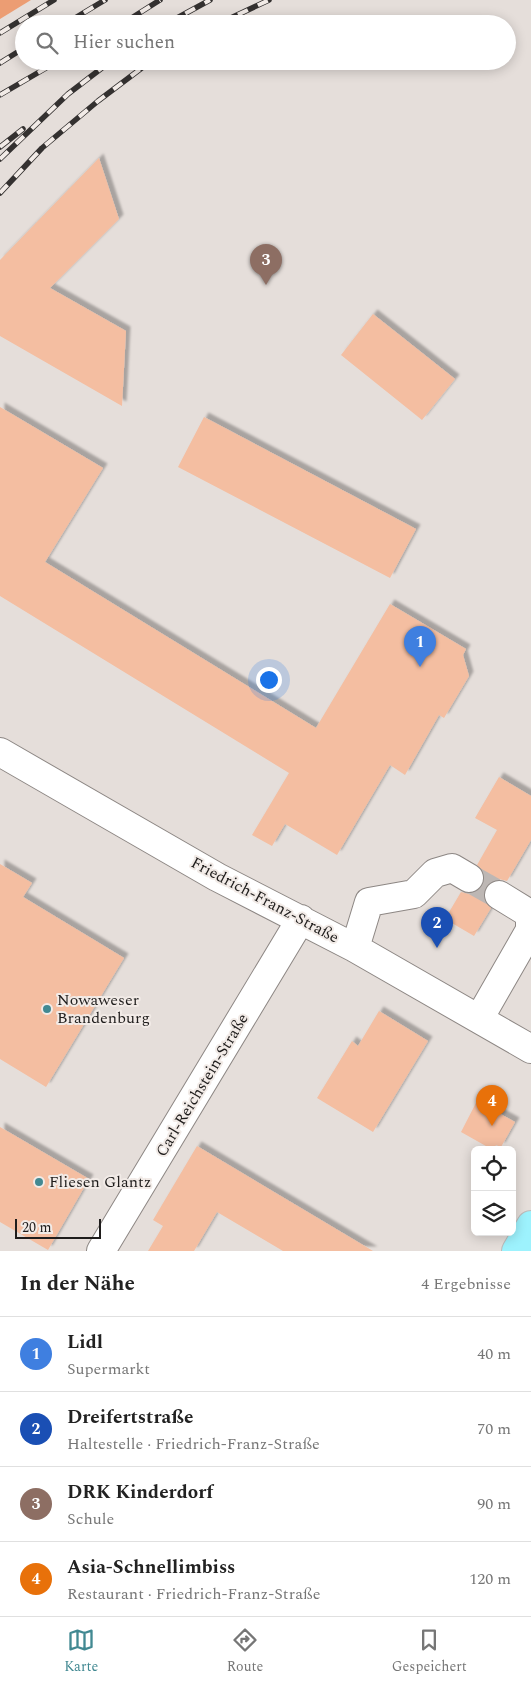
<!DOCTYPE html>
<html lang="de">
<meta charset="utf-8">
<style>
:root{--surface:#fff;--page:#f6f6f6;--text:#222;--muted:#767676;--line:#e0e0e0;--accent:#428992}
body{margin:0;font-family:Spectral,serif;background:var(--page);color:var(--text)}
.controls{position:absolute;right:15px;bottom:15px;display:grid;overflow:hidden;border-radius:8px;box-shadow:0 2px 12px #0003}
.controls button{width:45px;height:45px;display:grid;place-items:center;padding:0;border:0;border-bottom:1px solid var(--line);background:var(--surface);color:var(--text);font:25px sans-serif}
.scale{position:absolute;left:15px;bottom:12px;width:86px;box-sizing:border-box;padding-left:5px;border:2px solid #1f1d1c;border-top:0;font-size:14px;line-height:18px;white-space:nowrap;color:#1f1d1c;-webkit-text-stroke:4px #f2ebe7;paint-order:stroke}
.you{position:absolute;left:268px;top:679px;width:18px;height:18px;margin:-12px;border:4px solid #fff;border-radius:50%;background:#1a73e8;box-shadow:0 0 0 8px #1a73e833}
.badge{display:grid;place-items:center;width:32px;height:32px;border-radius:50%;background:var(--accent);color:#fff;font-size:16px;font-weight:700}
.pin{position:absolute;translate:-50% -41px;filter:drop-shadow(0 1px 2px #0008)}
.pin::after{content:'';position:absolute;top:26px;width:18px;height:15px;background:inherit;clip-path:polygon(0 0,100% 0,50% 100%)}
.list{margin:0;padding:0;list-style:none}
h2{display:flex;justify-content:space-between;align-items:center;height:65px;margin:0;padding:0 20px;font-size:21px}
h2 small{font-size:16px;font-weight:400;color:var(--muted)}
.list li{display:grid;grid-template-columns:32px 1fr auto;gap:15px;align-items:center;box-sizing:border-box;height:75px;padding:0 20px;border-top:1px solid var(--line)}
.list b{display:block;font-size:19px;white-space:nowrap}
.list p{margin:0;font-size:16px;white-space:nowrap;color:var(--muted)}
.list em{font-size:16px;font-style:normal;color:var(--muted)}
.icon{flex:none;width:28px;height:28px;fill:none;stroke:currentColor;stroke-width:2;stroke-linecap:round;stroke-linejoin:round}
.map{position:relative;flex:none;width:531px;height:1251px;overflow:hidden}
.search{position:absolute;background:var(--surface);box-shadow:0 2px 12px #0003;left:15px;right:15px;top:15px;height:55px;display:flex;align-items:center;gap:12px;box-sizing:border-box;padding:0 18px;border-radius:28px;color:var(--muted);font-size:19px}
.sheet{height:365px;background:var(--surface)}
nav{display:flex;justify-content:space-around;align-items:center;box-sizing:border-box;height:70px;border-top:1px solid var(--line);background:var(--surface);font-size:14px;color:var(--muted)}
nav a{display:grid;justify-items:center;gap:2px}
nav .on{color:var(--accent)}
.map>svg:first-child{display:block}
.green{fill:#ec9d73}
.building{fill:#f4bea1;filter:url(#shadow)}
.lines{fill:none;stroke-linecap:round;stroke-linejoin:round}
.minor-tunnel{stroke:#bdb7b4;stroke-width:28;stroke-dasharray:28 14;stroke-linecap:butt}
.minor-casing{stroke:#8d8784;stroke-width:30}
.major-casing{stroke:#bcbbbb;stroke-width:30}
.minor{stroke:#fff;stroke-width:28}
.major{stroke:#9df2fd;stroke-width:28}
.rail-casing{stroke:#343130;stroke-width:5.5}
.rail{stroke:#f2ebe7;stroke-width:4;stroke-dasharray:11;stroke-linecap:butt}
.poi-dot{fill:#428992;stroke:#f2ebe7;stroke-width:2}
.labels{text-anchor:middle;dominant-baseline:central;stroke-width:4;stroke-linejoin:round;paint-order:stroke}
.street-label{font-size:16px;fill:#1f1d1c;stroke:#f2ebe7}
.poi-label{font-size:16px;fill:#1f1d1c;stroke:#f2ebe7;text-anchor:start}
</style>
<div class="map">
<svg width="531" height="1251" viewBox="0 0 531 1251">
<defs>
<filter id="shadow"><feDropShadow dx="4.5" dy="-4.5" stdDeviation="1" flood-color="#0004"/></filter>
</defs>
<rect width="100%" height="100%" fill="#e5deda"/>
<path class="green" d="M0,0H31L0,19Z"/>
<path class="building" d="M99,158L119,219L50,288L126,331L122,406L0,336V260Z
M373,314L455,379L422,420L341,355Z
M0,407L103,468L45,562L316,728L390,604L466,649L463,655L469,676L444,718L439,715L405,775L390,765L337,855L285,824L272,846L252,835L289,773L0,596Z
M204,417L416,529L390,578L178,467Z
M499,777L531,796V840L507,881L499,879L492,881L485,887L483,894L485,902L491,908L474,936L445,919L461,892L468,894L476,892L483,885L485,879L483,871L477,865L497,830L475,818Z
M0,864L32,883L23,897L124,958L46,1087L0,1059Z
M379,1011L428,1041L373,1132L317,1098L352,1041L358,1046Z
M477,1101L515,1122L501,1147L496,1145L493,1150L461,1132Z
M0,1127L89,1179L48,1250L0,1222Z
M197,1146L373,1251H283L217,1212L194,1251H148L163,1226L153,1220Z"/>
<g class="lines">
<path class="minor-tunnel" d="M469,878L499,895"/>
<g class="minor-casing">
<path id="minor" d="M0,752L217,877L355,948L531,1049
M355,948L369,902L414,894L435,873L452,868L469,878
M479,1019L530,930V914L499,895
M101,1251L301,919"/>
</g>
<g class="major-casing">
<path id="major" d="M516,1251L531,1225"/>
</g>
<use href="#minor" class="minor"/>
<use href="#major" class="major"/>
<g class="rail-casing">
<path id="rail" d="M65,24L105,0
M122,24L160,0
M166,24L210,0
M218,24L269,0
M0,33L54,0
M0,63L24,48
M0,95L58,61
M0,147L23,129
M0,159L68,94L111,61
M0,193L42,148L98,101L151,61"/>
</g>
<use href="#rail" class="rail"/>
</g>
<g class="poi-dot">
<circle cx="47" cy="1009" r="5"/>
<circle cx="39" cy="1182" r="5"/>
</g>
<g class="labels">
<g class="street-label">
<text transform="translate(265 900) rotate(28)">Friedrich-Franz-Straße</text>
<text transform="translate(202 1085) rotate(-59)">Carl-Reichstein-Straße</text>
</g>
<g class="poi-label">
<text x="57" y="1000">Nowaweser<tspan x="57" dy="18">Brandenburg</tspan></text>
<text x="49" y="1182">Fliesen Glantz</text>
</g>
</g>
</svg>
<div class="controls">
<button><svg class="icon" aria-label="locate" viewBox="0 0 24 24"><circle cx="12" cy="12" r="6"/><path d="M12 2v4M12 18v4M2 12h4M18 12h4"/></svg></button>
<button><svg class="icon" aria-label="layers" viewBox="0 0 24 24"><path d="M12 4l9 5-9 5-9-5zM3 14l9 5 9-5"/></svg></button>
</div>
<div class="scale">20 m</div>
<div class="you"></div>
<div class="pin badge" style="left:420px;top:667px;background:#3f7fe0">1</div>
<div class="pin badge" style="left:437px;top:948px;background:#1a4fb4">2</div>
<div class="pin badge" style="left:266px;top:285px;background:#8d6e63">3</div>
<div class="pin badge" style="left:492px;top:1126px;background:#e8710a">4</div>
<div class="search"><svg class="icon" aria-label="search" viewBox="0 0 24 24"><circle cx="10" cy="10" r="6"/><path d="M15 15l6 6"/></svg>Hier suchen</div>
</div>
<section class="sheet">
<h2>In der Nähe<small>4 Ergebnisse</small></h2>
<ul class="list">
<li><span class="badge" style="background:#3f7fe0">1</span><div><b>Lidl</b><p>Supermarkt</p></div><em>40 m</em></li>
<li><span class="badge" style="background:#1a4fb4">2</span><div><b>Dreifertstraße</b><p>Haltestelle · Friedrich-Franz-Straße</p></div><em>70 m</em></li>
<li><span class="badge" style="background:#8d6e63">3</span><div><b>DRK Kinderdorf</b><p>Schule</p></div><em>90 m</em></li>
<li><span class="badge" style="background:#e8710a">4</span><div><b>Asia-Schnellimbiss</b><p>Restaurant · Friedrich-Franz-Straße</p></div><em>120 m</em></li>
</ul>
</section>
<nav>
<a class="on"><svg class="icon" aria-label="map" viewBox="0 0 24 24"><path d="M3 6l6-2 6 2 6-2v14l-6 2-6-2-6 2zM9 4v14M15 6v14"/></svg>Karte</a>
<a><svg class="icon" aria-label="directions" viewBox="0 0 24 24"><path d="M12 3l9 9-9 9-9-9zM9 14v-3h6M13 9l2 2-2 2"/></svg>Route</a>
<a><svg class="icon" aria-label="saved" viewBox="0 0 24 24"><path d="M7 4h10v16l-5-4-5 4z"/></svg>Gespeichert</a>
</nav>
